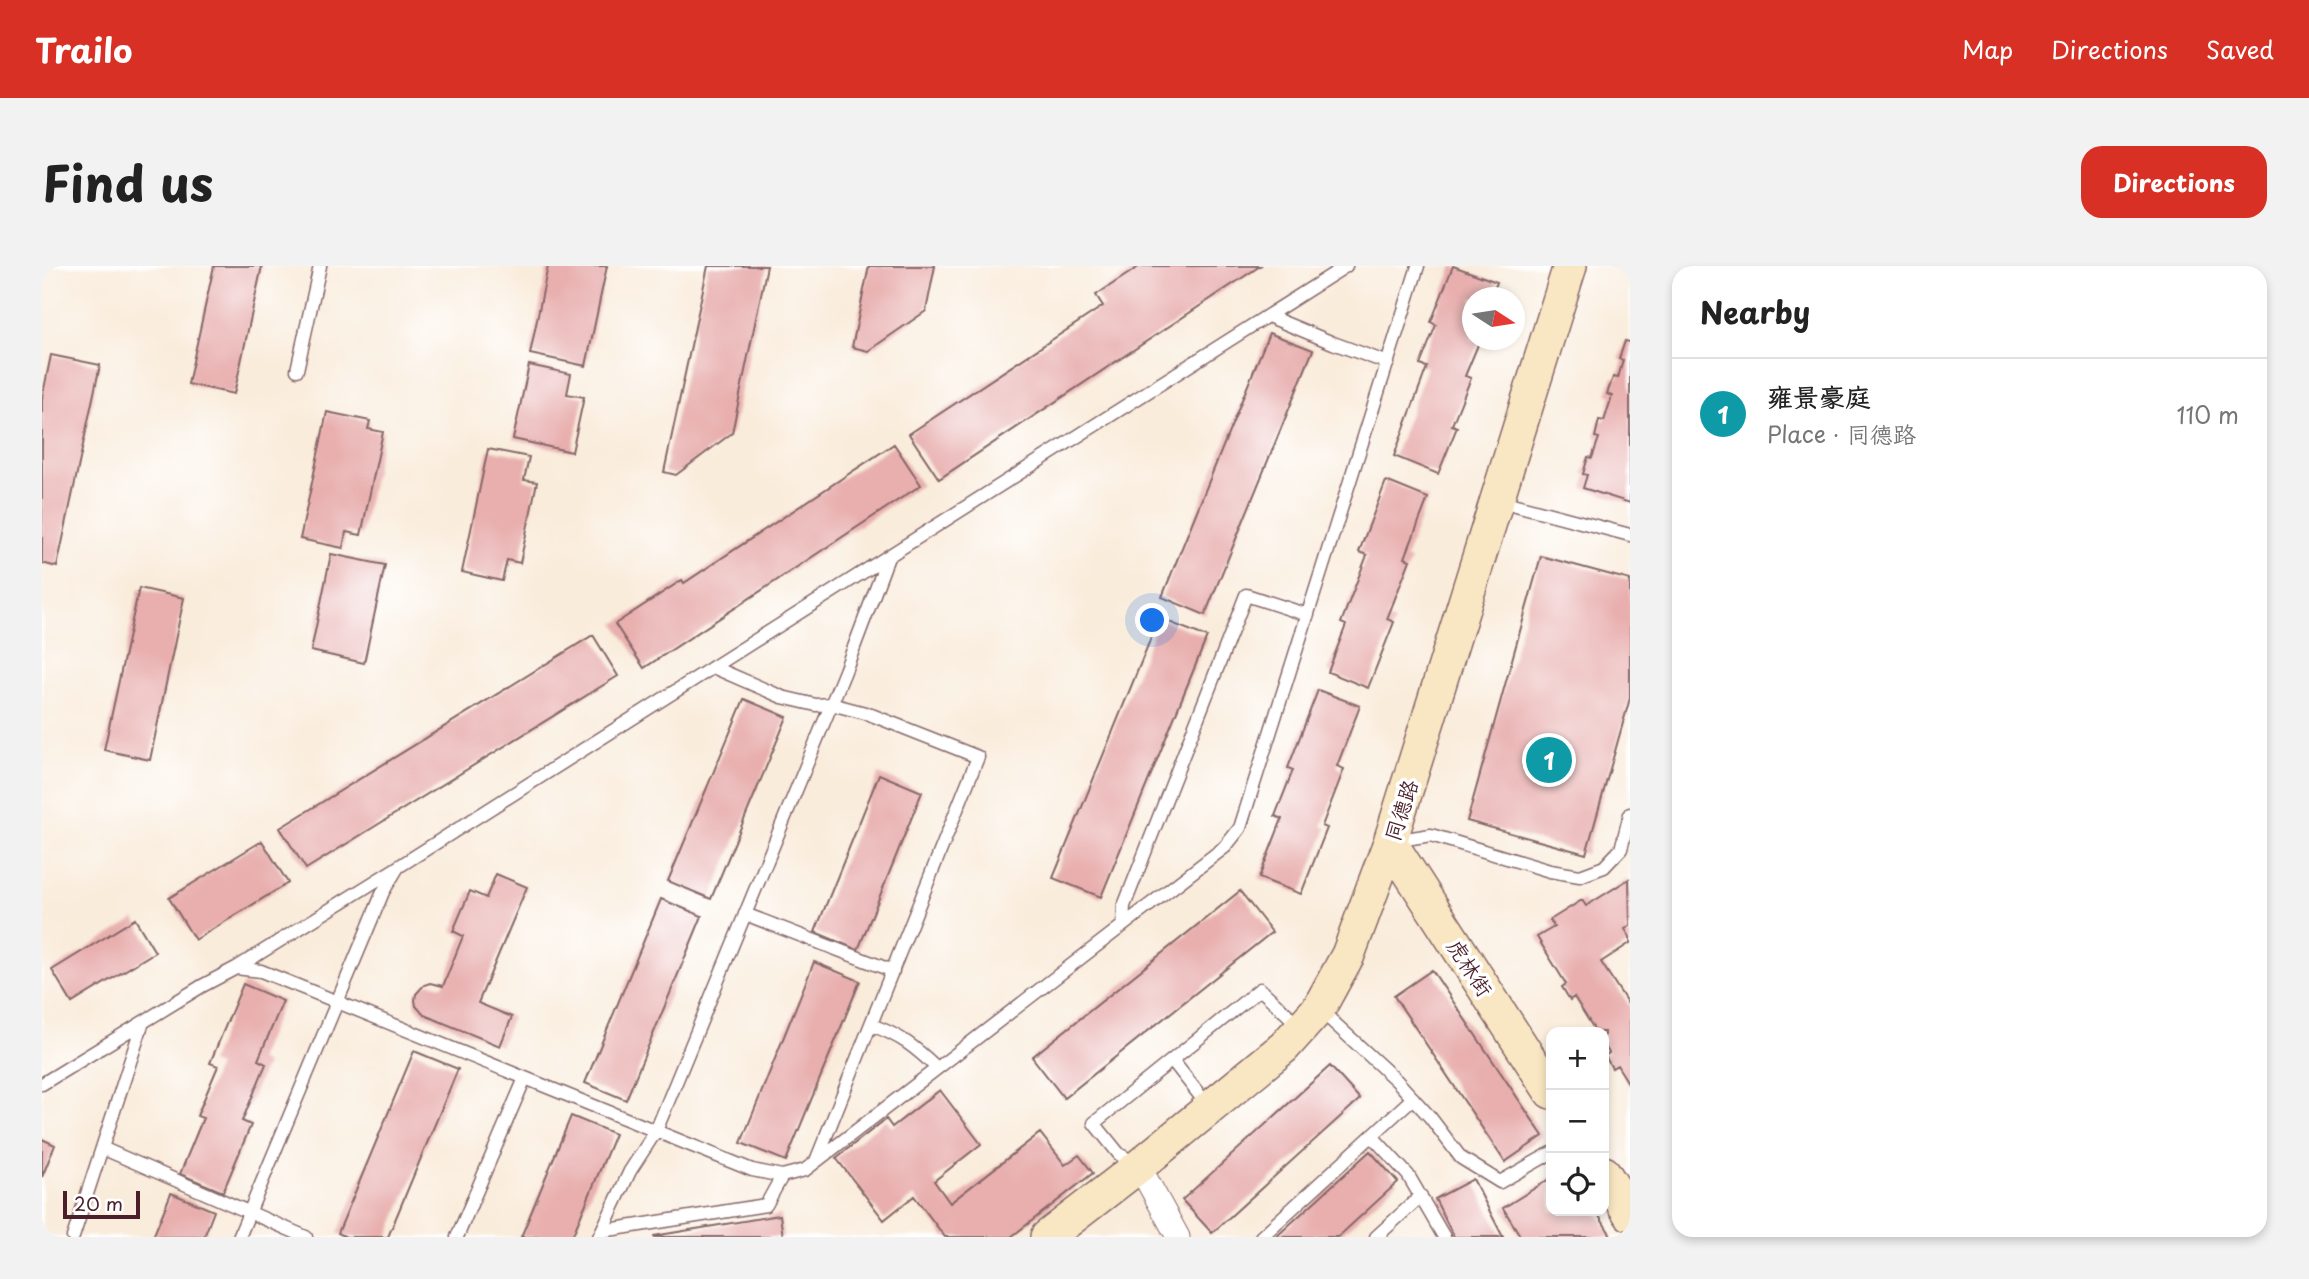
<!DOCTYPE html>
<meta charset="utf-8">
<style>
:root{--surface:#fff;--page:#f2f2f2;--text:#222;--muted:#767676;--line:#e0e0e0;--accent:#d93025}
body{margin:0;font-family:"Playpen Sans","LXGW WenKai TC",sans-serif;background:var(--page);color:var(--text)}
.controls{position:absolute;right:21px;bottom:21px;display:grid;overflow:hidden;border-radius:14px;box-shadow:0 4px 10px #0003}
.controls button{width:63px;height:63px;display:grid;place-items:center;padding:0;border:0;border-bottom:2px solid var(--line);background:var(--surface);color:var(--text);font:35px sans-serif}
.compass{position:absolute;left:1420px;top:21px;width:63px;height:63px;border-radius:50%;background:var(--surface);box-shadow:0 4px 10px #0003;rotate:102deg}
.scale{position:absolute;left:21px;bottom:18px;width:77px;box-sizing:border-box;padding-left:7px;border:4px solid #4a1f2b;border-top:0;font-size:19px;line-height:24px;white-space:nowrap;color:#4a1f2b;-webkit-text-stroke:5px #fff;paint-order:stroke}
.you{position:absolute;left:1111px;top:355px;width:24px;height:24px;margin:-18px;border:5px solid #fff;border-radius:50%;background:#1a73e8;box-shadow:0 0 0 10px #1a73e833}
.badge{display:grid;place-items:center;width:46px;height:46px;border-radius:50%;background:var(--accent);color:#fff;font-size:23px;font-weight:700}
.pin{position:absolute;translate:-50% -50%;border:4px solid #fff;box-shadow:0 2px 7px #0006}
.list{margin:0;padding:0;list-style:none}
h2{display:flex;justify-content:space-between;align-items:center;height:91px;margin:0;padding:0 28px;font-size:30px}
h2 small{font-size:23px;font-weight:400;color:var(--muted)}
.list li{display:grid;grid-template-columns:46px 1fr auto;gap:21px;align-items:center;box-sizing:border-box;height:112px;padding:0 28px;border-top:2px solid var(--line)}
.list b{display:block;font-size:26px;white-space:nowrap}
.list p{margin:0;font-size:23px;white-space:nowrap;color:var(--muted)}
.list em{font-size:23px;font-style:normal;color:var(--muted)}
.icon{flex:none;width:38px;height:38px;fill:none;stroke:currentColor;stroke-width:2;stroke-linecap:round;stroke-linejoin:round}
.map{position:relative;flex:none;width:1588px;height:971px;overflow:hidden;border-radius:21px}
header{display:flex;align-items:center;gap:42px;box-sizing:border-box;height:98px;padding:0 35px;background:var(--accent);color:#fff}
header strong{font-size:33px}
nav{display:flex;gap:38px;margin-inline-start:auto;font-size:24px}
.intro{display:flex;align-items:center;justify-content:space-between;box-sizing:border-box;height:168px;padding:0 42px}
h1{margin:0;font-size:49px}
.button{padding:18px 32px;border-radius:21px;background:var(--accent);color:#fff;font-size:24px;font-weight:700}
main{display:flex;gap:42px;padding:0 42px}
aside{flex:1;background:var(--surface);border-radius:21px;box-shadow:0 4px 10px #0003}
.map>svg:first-child{display:block}
.building{fill:#e8afae}
.lines{fill:none;stroke-linecap:round;stroke-linejoin:round}
.lane-casing{stroke:#876769;stroke-width:15}
.street-casing{stroke:#876769;stroke-width:25}
.secondary-casing{stroke:#876769;stroke-width:36}
.lane{stroke:#fff;stroke-width:12}
.street{stroke:#fff;stroke-width:23}
.secondary{stroke:#f9e7c3;stroke-width:33}
.labels{text-anchor:middle;dominant-baseline:central;stroke-width:7;stroke-linejoin:round;paint-order:stroke}
.street-label{font-size:21px;fill:#4a1f2b;stroke:#fff}
</style>
<header>
<strong>Trailo</strong>
<nav><a>Map</a><a>Directions</a><a>Saved</a></nav>
</header>
<div class="intro"><h1>Find us</h1><a class="button">Directions</a></div>
<main>
<div class="map">
<svg width="1588" height="971" viewBox="0 0 1588 971">
<rect width="100%" height="100%" fill="#fff"/>
<filter id="ink" filterUnits="userSpaceOnUse"><feTurbulence type="fractalNoise" baseFrequency=".0143" numOctaves="2"/><feDisplacementMap in="SourceGraphic" scale="14" xChannelSelector="R" yChannelSelector="G"/><feConvolveMatrix kernelMatrix="1 2 1 2 8 2 1 2 1" color-interpolation-filters="sRGB"/></filter>
<filter id="wash" filterUnits="userSpaceOnUse"><feTurbulence type="fractalNoise" baseFrequency=".00686" numOctaves="4" result="noise"/><feDisplacementMap in="SourceGraphic" scale="28" xChannelSelector="R" yChannelSelector="G"/><feGaussianBlur stdDeviation="1.57" result="paint"/><feColorMatrix in="noise" values="0 0 0 0 0 0 0 0 0 0 0 0 0 0 0 0 0 1.4 0 .05"/><feComposite in="paint" operator="in"/></filter>
<g filter="url(#wash)">
<rect width="100%" height="100%" fill="#f9ecdb"/>
<g id="blocks">
<path class="building" d="M172,0H220L192,128L146,118Z
M506,0H565L544,100L488,88Z
M666,0H725L690,167L634,209L622,206Z
M827,0H893L884,45L826,85L810,81Z
M1098,0H1218L897,213L867,168L1061,40L1054,29Z
M1411,0L1455,16L1449,32H1430V74H1438L1423,110L1429,112L1410,159L1415,161L1396,208L1352,190L1385,101L1378,99L1394,59L1389,56Z
M1227,67L1271,84L1163,349L1120,331Z
M1583,75L1588,76V237L1541,222L1545,209L1541,208L1546,191L1550,192L1557,172L1553,171L1557,154L1562,155L1570,130L1565,128L1571,111L1576,112L1581,94L1577,93Z
M9,89L58,99L15,301L0,297V133Z
M487,99L529,108L525,128L542,131L530,186L471,173Z
M285,146L328,155L326,163L341,166L319,269L304,266L301,282L258,273Z
M852,178L879,219L602,402L573,358L640,314L642,317Z
M446,183L487,191L482,214L495,216L478,297L465,294L460,315L420,306Z
M1344,215L1386,232L1363,292L1368,294L1345,353L1352,356L1326,422L1286,406L1304,359L1299,357L1325,289L1317,286Z
M289,288L343,299L322,397L269,385Z
M1499,290L1588,314V432L1544,588L1425,555Z
M97,322L142,332L108,494L62,484Z
M1117,352L1165,371L1059,631L1011,612Z
M551,369L576,410L264,603L238,562Z
M1276,424L1318,440L1295,500L1302,503L1280,560L1285,562L1259,628L1217,612L1240,553L1233,550L1251,504L1246,502Z
M702,433L745,451L669,633L626,615Z
M837,508L880,526L816,684L773,666Z
M220,575L246,617L153,674L127,632Z
M454,608L485,621L436,737L470,751L458,780L382,749L374,740L373,734L374,728L382,719L388,717L401,720L421,670L411,665L428,625L444,632Z
M1587,613L1588,660L1583,663L1588,671V677L1559,696L1588,741V820L1575,799L1570,802L1563,790L1567,787L1562,778V766H1554L1532,731L1528,734L1520,721L1524,718L1495,671L1512,661L1508,654L1540,634L1544,640Z
M1198,625L1230,666L1022,832L990,791Z
M619,633L660,650L584,834L543,817Z
M93,653L113,686L30,737L10,704Z
M772,696L818,715L744,895L699,877Z
M1390,704L1501,870L1463,896L1352,730Z
M201,718L241,735L216,794L224,798L200,855L209,859L181,926L138,908L161,852L155,850L176,800L168,797Z
M372,785L416,803L346,971H304L296,967Z
M1288,800L1318,833L1170,967L1140,934Z
M898,824L939,878L892,915L908,937L998,867L1023,899L1037,889L1051,907L969,971H903L872,930L842,954L794,892L844,853L850,861Z
M529,850L573,868L530,971H479Z
M0,873L13,879L0,911Z
M1328,885L1356,916L1296,971H1234Z
M1509,912V945H1554L1570,971H1479L1461,942Z
M1431,913L1461,971H1412L1393,933Z
M129,927L172,945L162,971H111Z
M738,949L741,971H613L612,970Z"/>
</g>
</g>
<g filter="url(#ink)">
<use href="#blocks" fill-opacity="0" stroke="#876769" stroke-width="2"/>
<g class="lines">
<g class="lane-casing">
<path id="lane" d="M1226,50L1291,77L1346,97
M255,104L278,0
M1455,234L1588,269
M671,401L740,431L774,439L789,438L827,448L936,491L774,895
M1351,575L1389,569L1508,605L1538,610L1562,601L1579,583L1588,548
M703,648L851,705
M1081,659L1082,640L1204,329L1266,349
M194,702L353,603
M1277,743L1355,815L1388,851L1419,892L1458,916L1509,887
M829,759C858,769 873,781 895,802
M1130,794L1167,841
M0,818L160,720L194,702L219,705L710,904L740,910L763,904L1183,581L1198,562L1376,0
M1330,870L1366,909L1402,971
M60,882L264,971
M1094,898L1077,888L1052,857L1218,723L1259,761
M560,965L724,939L740,910
M31,971L101,756
M197,971L341,626L356,601L1304,0
M415,971L483,812
M557,971L588,905L614,865L803,405L846,291
M1219,971L1371,832
M1334,971L1379,930"/>
</g>
<g class="street-casing">
<path id="street" d="M1097,900L1136,971"/>
</g>
<g class="secondary-casing">
<path id="secondary" d="M1348,576L1509,826
M1562,907L1588,948
M1005,971L1097,900L1242,781L1277,742L1306,689L1348,576L1528,0"/>
</g>
<use href="#lane" class="lane"/>
<use href="#street" class="street"/>
<use href="#secondary" class="secondary"/>
</g>
</g>
<g class="labels">
<g class="street-label">
<text transform="translate(1358 544) rotate(-72)">同德路</text>
<text transform="translate(1429 701) rotate(57)">虎林街</text>
</g>
</g>
</svg>
<div class="controls">
<button>+</button>
<button>−</button>
<button><svg class="icon" aria-label="locate" viewBox="0 0 24 24"><circle cx="12" cy="12" r="6"/><path d="M12 2v4M12 18v4M2 12h4M18 12h4"/></svg></button>
</div>
<svg class="compass" viewBox="-18 -18 36 36"><path d="M0-13l5 13h-10z" fill="#e53935"/><path d="M0 13l5-13h-10z" fill="#767676"/></svg>
<div class="scale">20 m</div>
<div class="you"></div>
<div class="pin badge" style="left:1507px;top:494px;background:#0f9aa8">1</div>
</div>
<aside>
<h2>Nearby<small></small></h2>
<ul class="list">
<li><span class="badge" style="background:#0f9aa8">1</span><div><b>雍景豪庭</b><p>Place · 同德路</p></div><em>110 m</em></li>
</ul>
</aside>
</main>
